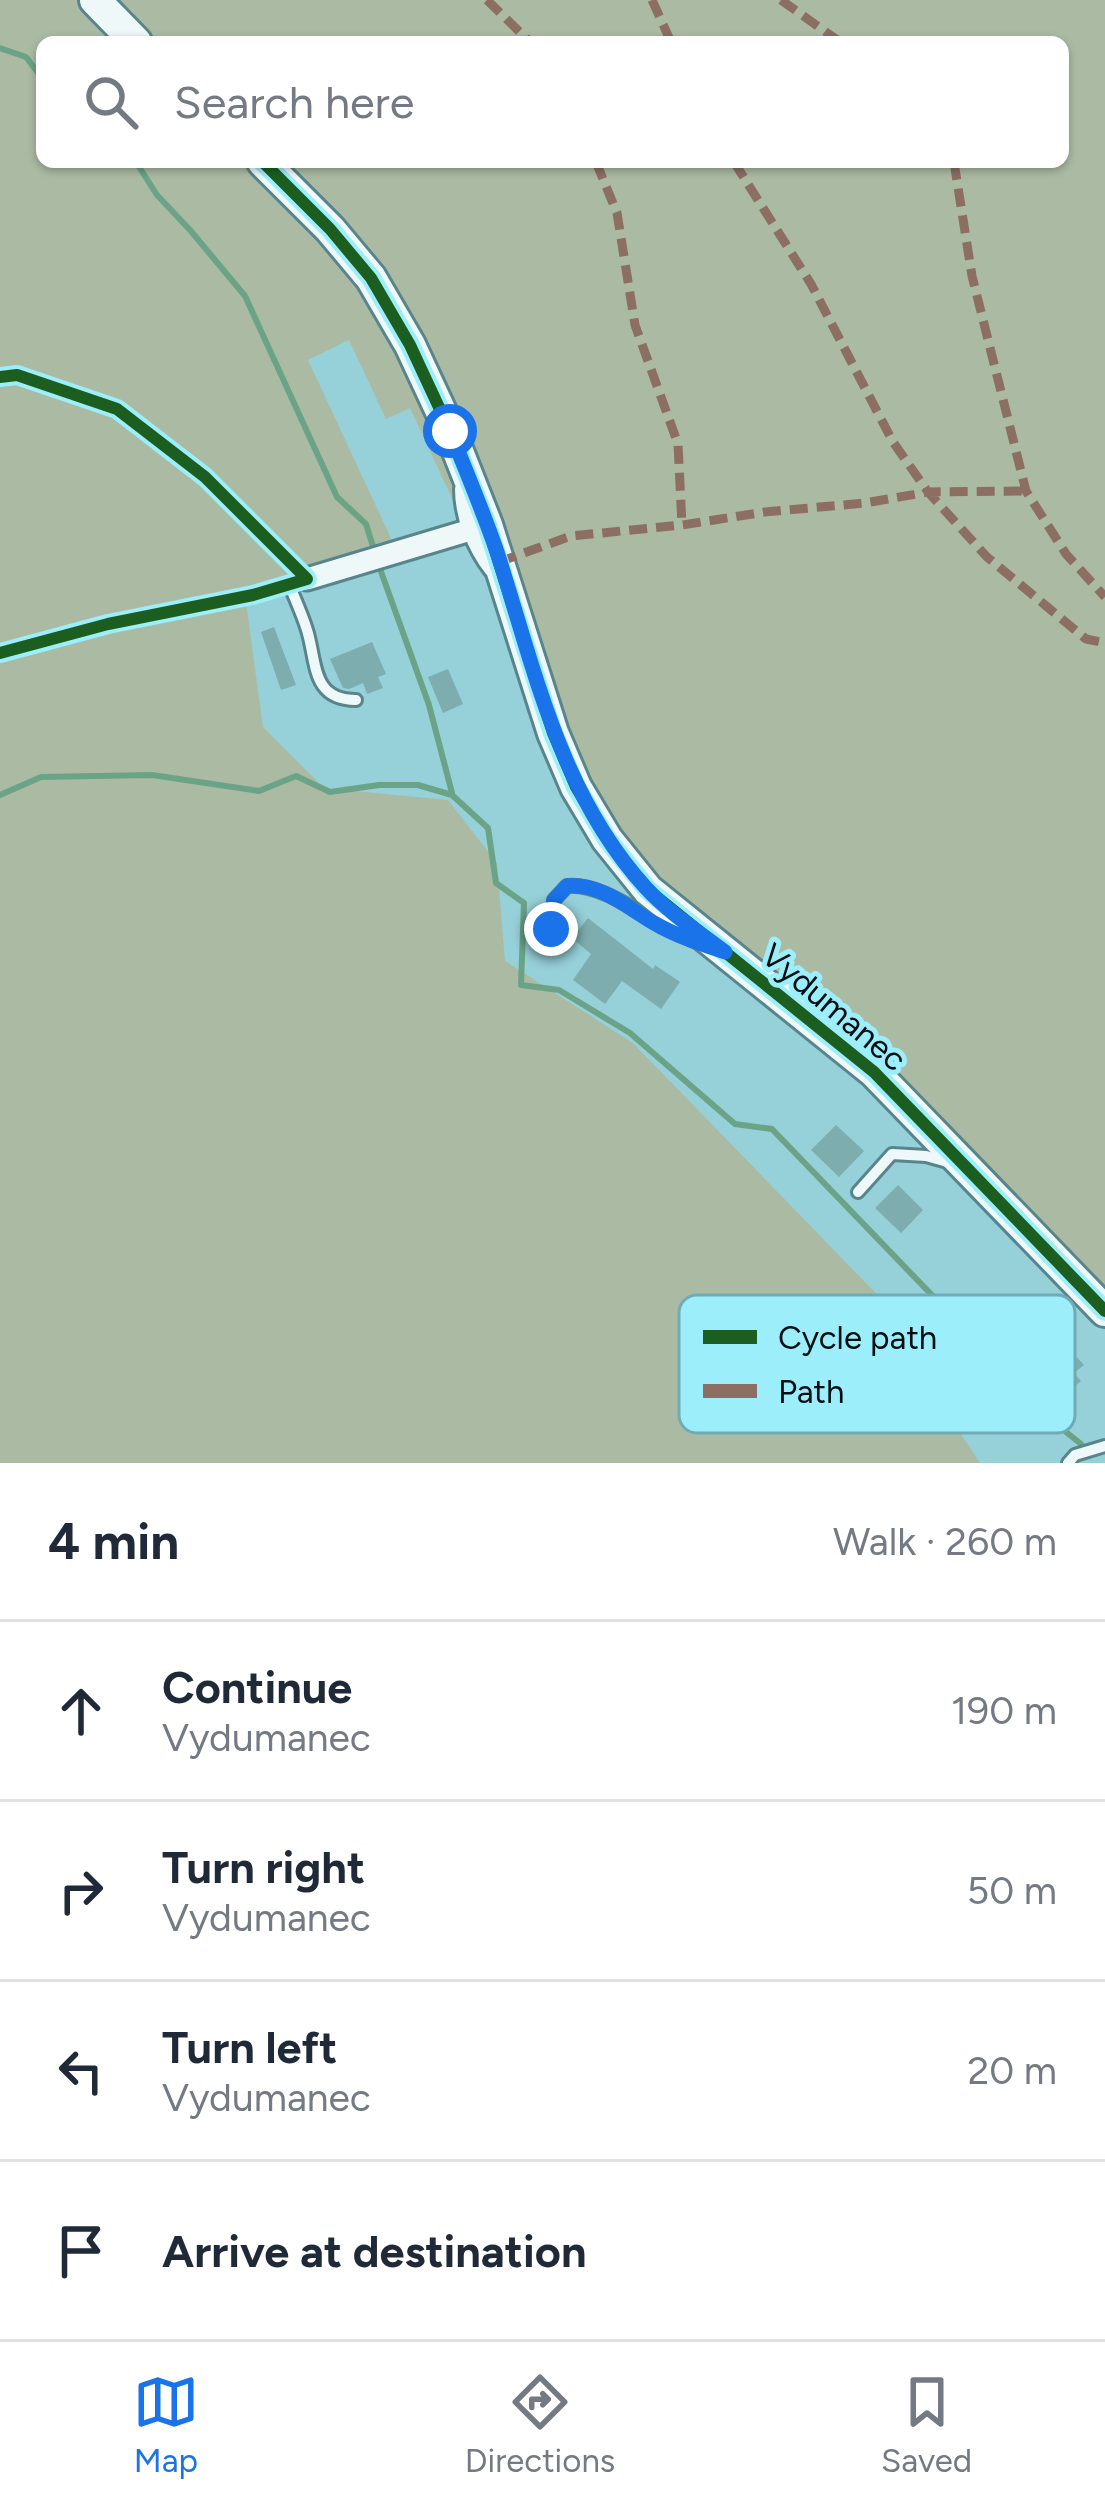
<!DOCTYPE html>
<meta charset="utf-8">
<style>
:root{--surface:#fff;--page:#f2f2f3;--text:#1f2937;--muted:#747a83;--line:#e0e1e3;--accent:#1a73e8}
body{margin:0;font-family:Figtree,sans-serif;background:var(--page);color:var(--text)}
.stop{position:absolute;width:36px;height:36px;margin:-27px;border:9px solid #1a73e8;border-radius:50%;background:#fff}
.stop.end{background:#1a73e8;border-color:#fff;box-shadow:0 3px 12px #0008}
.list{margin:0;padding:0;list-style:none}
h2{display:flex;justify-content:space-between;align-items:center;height:156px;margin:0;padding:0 48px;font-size:51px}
h2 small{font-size:39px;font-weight:400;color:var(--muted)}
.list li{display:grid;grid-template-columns:78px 1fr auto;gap:36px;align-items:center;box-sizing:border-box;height:180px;padding:0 48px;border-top:3px solid var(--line)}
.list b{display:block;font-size:45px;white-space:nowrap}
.list p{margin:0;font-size:39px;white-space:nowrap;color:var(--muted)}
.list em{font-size:39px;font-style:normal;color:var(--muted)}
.icon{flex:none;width:66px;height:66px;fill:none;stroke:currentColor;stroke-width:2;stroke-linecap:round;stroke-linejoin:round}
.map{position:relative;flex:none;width:1105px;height:1463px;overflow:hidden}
.search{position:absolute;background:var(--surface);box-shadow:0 3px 9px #0004;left:36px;right:36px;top:36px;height:132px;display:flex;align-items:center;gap:30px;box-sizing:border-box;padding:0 42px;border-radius:18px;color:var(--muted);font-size:45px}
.sheet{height:876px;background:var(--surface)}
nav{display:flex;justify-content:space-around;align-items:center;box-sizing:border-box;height:168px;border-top:3px solid var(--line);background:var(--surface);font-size:33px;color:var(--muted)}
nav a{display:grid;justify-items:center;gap:6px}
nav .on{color:var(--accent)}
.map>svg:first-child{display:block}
.green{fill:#abbba3;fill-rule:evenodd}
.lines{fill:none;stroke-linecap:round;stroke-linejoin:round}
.stream{stroke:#6aa386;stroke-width:6}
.building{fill:#7dadaf}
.lane-casing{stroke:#58858b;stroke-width:16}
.street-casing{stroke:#58858b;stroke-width:27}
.secondary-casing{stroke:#58858b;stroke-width:36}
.lane{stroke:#eff8f9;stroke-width:10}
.street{stroke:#eff8f9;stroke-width:21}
.secondary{stroke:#eff8f9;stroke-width:30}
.quiet{stroke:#8d6e63;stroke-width:9;stroke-dasharray:18 9;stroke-linecap:butt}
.cycleway-casing{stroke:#9deefb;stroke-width:20}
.cycleway{stroke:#1b5e20;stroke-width:12}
.route{stroke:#1a73e8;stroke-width:15}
.labels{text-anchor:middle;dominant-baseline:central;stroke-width:10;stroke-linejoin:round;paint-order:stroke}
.street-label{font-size:33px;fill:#000f13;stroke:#9deefb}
.key{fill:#9deefb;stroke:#6eabb5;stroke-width:3}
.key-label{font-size:33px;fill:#000f13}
</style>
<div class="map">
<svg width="1105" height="1463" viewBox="0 0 1105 1463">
<rect width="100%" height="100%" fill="#96d0d9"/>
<path class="green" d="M0,0H1105V1296L611,845L484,534L244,588L263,727L324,788L448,800L497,863L505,961L633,1043L927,1346L958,1430L980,1463H0ZM42,42H1063V162H42ZM349,340L386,419L410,408L463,522L397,551L308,360Z"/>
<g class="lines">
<path class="stream" d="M0,48L26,57L42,78
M136,162L157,195L190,230L245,296L337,497L366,524L375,553
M379,566L429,705L452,793
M0,795L41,777L152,775L259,791L296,776L330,792L379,785H418L452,795L488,828L496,883L524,903L521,985L559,990L630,1033L735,1124L772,1129L979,1344L1013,1401L1040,1411L1081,1444"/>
</g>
<path class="building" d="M274,627L296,685L281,690L261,632Z
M372,642L386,674L378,677L383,688L367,694L363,683L349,689L343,688L330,659Z
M448,669L463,704L443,713L428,677Z
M588,918L653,969L655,965L680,982L661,1009L622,981L605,1004L573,980L591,954L572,938Z
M836,1125L864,1151L839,1177L811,1150Z
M898,1185L923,1210L901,1233L875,1208Z
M1069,1349L1084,1365L1074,1373L1081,1381L1060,1399L1039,1377Z"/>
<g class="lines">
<g class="lane-casing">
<path id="lane" d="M460,489C460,518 473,549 490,571
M289,584C295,599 302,614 307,630C317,662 311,700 356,700
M551,929L554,900L567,886C607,882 654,927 694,941
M858,1192L892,1154L926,1156L951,1163
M1068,1463L1075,1455L1105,1446"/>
</g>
<g class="street-casing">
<path id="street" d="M307,579L487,525"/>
</g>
<g class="secondary-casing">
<path id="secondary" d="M95,0L136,42
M263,162L330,229L371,278L410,345L450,431L487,525L553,733L576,787L607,839L648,890L874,1072L1105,1311"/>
</g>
<use href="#lane" class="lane"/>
<use href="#street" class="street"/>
<use href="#secondary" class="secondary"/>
<path class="quiet" d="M487,0L530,42
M652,0L671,42
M781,0L840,42
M596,162L617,213L635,325L678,444L682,525
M734,162L811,284L893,442L928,492L1026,491
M954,162L972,276L1026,491L1066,554L1105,597
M499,562L571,536L682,525L765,512L865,503L928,492L987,557L1086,639L1105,643"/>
<g class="cycleway-casing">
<path id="cycleway" d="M263,162L330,229L371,278L410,345L450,431L487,525L553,733L576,787L607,839L648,890L874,1072L1105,1311
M0,377L17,375L117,409L205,477L307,579L253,595L108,624L0,653"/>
</g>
<use href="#cycleway" class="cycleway"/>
</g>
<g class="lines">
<path class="route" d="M450,431C466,471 483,511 497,552C535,670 560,794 646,888C668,912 699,932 725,952C701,944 676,936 654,923C626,907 601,883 567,886L554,900L551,929"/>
</g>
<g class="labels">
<g class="street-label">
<text transform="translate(834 1007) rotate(40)">Vydumanec</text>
</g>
</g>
<rect x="679" y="1295" width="396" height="138" rx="18" class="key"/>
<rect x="703" y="1330" width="54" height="14" fill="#1b5e20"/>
<rect x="703" y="1384" width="54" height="14" fill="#8d6e63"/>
<g class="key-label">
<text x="778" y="1349">Cycle path</text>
<text x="778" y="1403">Path</text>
</g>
</svg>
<div class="stop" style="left:450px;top:431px"></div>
<div class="stop end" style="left:551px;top:929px"></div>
<div class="search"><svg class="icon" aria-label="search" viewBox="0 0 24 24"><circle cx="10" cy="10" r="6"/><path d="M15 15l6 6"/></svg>Search here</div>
</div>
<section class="sheet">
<h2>4 min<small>Walk · 260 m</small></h2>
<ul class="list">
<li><svg class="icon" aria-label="ahead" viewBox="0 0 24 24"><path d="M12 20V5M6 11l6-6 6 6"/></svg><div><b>Continue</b><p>Vydumanec</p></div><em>190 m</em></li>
<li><svg class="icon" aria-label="right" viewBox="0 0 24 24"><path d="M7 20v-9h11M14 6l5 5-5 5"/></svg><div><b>Turn right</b><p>Vydumanec</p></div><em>50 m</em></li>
<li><svg class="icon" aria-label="left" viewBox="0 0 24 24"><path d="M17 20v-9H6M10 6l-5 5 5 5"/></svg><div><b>Turn left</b><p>Vydumanec</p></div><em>20 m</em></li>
<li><svg class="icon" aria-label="arrive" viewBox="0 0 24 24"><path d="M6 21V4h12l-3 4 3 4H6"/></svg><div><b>Arrive at destination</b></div></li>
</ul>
</section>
<nav>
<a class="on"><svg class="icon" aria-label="map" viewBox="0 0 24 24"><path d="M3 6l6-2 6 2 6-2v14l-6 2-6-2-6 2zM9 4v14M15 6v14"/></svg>Map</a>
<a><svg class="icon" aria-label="directions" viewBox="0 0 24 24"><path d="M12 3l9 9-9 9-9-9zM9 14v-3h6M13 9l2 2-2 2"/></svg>Directions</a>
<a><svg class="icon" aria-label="saved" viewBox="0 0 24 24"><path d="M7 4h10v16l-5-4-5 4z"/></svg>Saved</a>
</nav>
